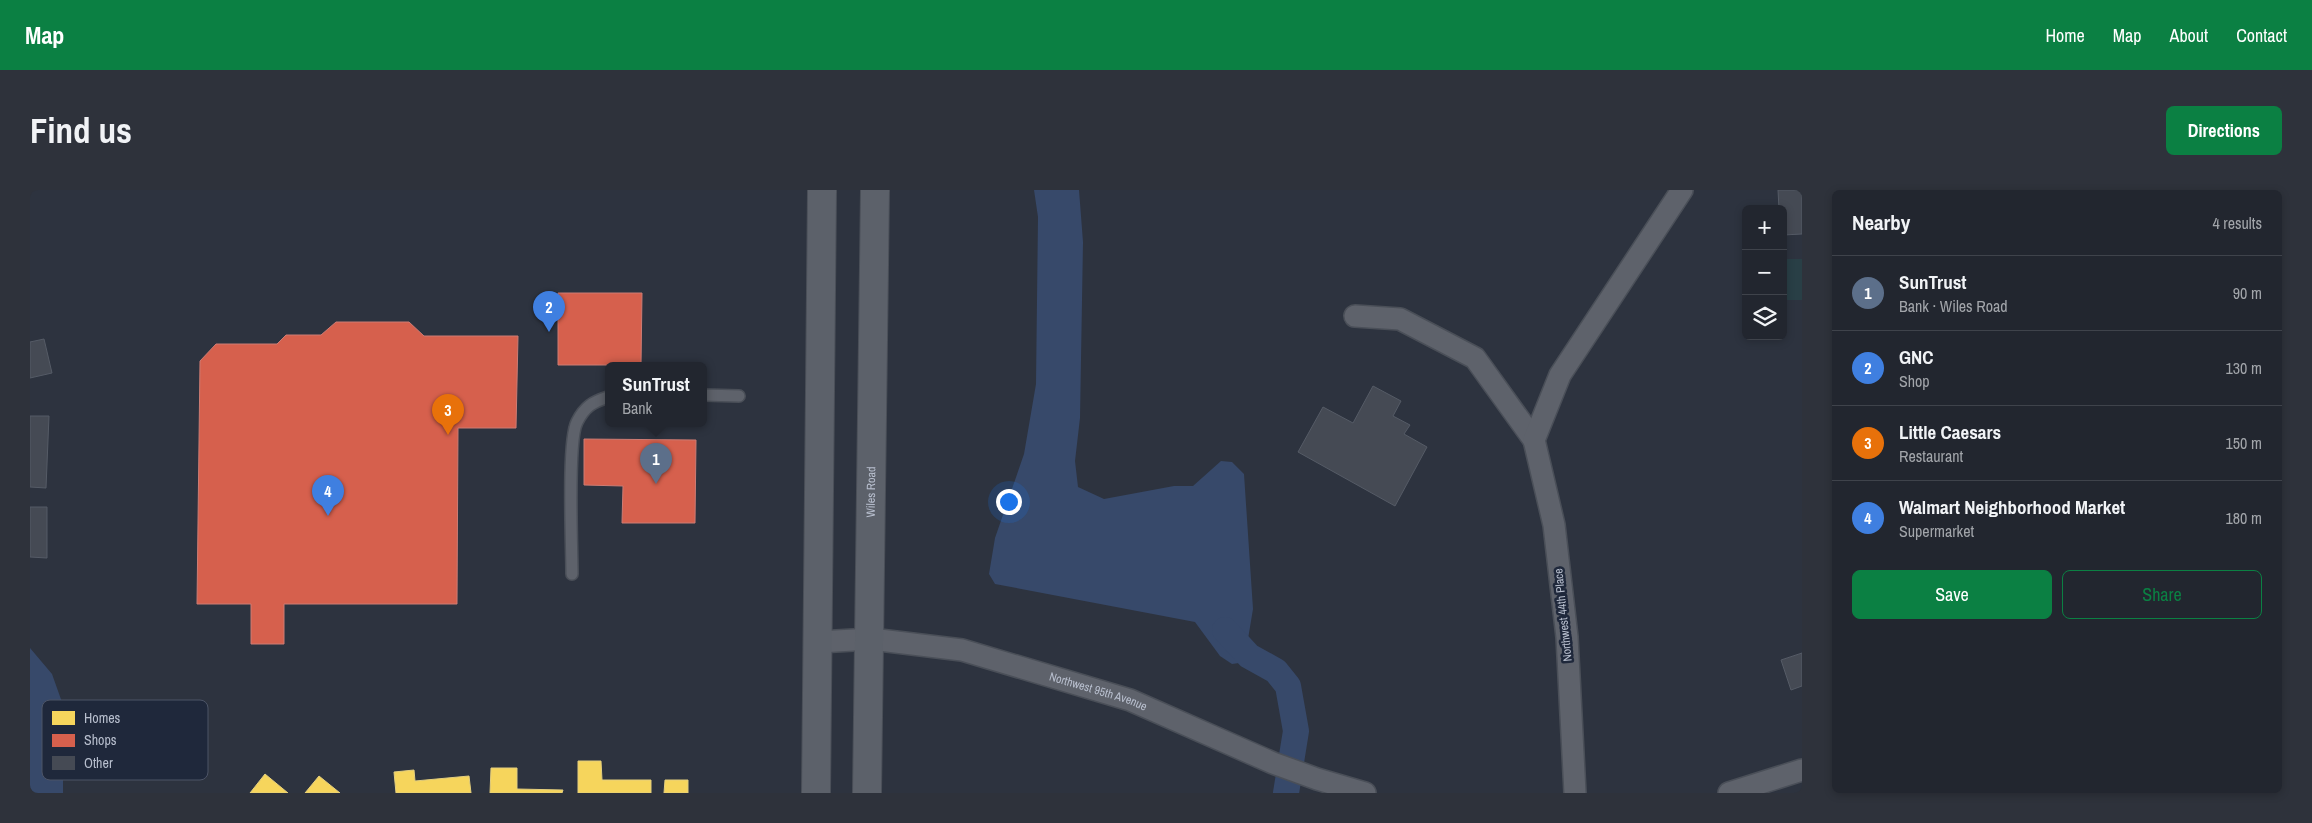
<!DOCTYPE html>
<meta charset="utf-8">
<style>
:root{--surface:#22262f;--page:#2e323b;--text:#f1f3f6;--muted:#a2a5aa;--line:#3f434b;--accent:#0b8043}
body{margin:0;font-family:"Archivo Narrow",sans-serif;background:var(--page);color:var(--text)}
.controls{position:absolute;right:15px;top:15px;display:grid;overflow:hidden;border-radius:8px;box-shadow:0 2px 8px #0003}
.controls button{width:45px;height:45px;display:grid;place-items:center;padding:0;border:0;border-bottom:1px solid var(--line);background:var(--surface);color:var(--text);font:25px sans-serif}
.you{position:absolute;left:978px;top:311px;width:18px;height:18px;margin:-12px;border:4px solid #fff;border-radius:50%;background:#1a73e8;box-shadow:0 0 0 8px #1a73e833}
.badge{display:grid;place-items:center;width:32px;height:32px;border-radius:50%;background:var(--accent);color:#fff;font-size:16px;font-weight:700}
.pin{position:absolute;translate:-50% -41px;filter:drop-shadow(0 1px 2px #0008)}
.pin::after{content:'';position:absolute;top:26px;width:18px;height:15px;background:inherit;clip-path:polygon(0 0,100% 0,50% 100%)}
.popup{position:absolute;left:575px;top:172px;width:102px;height:65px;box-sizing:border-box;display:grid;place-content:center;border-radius:8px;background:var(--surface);filter:drop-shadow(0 1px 4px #0005);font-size:16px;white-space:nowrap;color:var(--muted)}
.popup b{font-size:19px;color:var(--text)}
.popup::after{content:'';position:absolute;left:50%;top:100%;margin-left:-10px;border:10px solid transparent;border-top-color:var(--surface)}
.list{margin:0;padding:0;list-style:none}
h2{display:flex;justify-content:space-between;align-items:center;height:65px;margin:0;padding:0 20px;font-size:21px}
h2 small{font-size:16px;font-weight:400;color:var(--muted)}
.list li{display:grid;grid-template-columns:32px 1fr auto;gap:15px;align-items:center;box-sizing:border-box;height:75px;padding:0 20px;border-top:1px solid var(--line)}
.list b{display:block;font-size:19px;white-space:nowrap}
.list p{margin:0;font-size:16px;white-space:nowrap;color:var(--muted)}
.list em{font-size:16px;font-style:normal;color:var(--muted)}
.actions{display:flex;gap:10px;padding:15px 20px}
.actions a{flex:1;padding:11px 0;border:1px solid var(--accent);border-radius:8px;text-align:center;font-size:18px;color:var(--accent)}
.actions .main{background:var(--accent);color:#fff}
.icon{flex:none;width:28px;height:28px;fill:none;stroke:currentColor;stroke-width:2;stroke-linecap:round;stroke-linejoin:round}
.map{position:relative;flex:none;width:1772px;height:603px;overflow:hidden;border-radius:8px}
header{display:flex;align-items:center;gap:30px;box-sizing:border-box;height:70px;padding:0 25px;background:var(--accent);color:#fff}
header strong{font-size:24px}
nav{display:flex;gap:28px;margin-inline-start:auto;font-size:18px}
.intro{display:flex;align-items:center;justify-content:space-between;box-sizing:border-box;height:120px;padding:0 30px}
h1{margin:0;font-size:35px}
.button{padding:12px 22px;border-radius:8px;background:var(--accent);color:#fff;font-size:18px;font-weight:700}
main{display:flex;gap:30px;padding:0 30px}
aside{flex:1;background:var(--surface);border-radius:8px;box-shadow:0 2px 8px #0003}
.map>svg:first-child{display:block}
.green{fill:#293f46}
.water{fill:#37496a}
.homes{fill:#f6d55c;stroke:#e3ce7e}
.shops{fill:#d6604d;stroke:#cd7c74}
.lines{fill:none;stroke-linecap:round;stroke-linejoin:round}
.canal{stroke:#37496a;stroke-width:26}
.building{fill:#454a54;stroke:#555b66}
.service-casing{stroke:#4a4f58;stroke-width:14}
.minor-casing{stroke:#4a4f58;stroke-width:24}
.secondary-casing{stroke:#4a4f58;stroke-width:30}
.service{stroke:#5e626b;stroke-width:11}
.minor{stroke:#5e626b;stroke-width:21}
.secondary{stroke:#5c616a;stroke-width:28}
.labels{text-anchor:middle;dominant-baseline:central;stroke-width:5;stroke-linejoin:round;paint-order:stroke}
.street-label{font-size:12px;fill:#b8bfce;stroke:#1f283b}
.key{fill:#1f283b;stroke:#4d5567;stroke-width:1}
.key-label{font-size:14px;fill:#b8bfce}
</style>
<header>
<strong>Map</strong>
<nav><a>Home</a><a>Map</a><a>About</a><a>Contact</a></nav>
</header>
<div class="intro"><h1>Find us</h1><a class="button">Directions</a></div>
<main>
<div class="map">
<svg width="1772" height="603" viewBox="0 0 1772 603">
<rect width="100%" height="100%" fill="#2d333f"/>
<path class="green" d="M1755,69H1772V110H1755Z"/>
<path class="water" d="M1004,0H1049L1053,52L1050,228L1045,271L1048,297L1074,309L1144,296H1163L1191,271L1202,272L1214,284L1223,419L1218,449L1219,466L1216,472L1202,474L1190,466L1165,432L965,394L959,384L965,348L994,264L1006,194L1008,27Z
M0,458L22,484L33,515V603H0Z"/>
<path class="homes" d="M548,571H571L572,590H621V603H548Z
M461,578H487V599L533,600L532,603H460Z
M384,580L385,591L439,586L441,603H366L364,582Z
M235,584L258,603H220Z
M289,586L310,603H275Z
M635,590H658V603H634Z"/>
<path class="shops" d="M528,103H612L611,175H528Z
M306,132H379L394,146H488L486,238H428L427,414H254V454H221V414H167L170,171L186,154H247L256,145H291Z
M554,249L666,250L665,333H592L593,296L554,295Z"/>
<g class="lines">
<path class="canal" d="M1195,440L1219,466L1246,481L1258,496L1266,541L1256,603"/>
</g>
<path class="building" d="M1748,0H1772V44L1753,45V19H1749Z
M14,149L22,183L0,188V152Z
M1343,196L1371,211L1363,226L1380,235L1374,244L1397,257L1365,316L1268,262L1293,217L1323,233Z
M0,226H19L16,298L0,297Z
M0,317H17V368L0,367Z
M1772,463V496L1761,500L1751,470Z"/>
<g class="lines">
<g class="service-casing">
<path id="service" d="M674,205L709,206
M542,384C542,356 537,251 547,232C555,216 563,212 578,207"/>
</g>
<g class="minor-casing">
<g id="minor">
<path d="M1325,126L1370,129L1445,168L1504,250"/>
<path id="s1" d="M789,452L841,449L932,460L1100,510L1243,573L1287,589L1335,603"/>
<path d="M1545,603L1537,447L1524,335L1504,250L1530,185L1652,0"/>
<path d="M1699,603L1772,580"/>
</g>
</g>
<g class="secondary-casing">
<g id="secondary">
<path d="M786,603L792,0"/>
<path id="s2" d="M837,603L845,0"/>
</g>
</g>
<use href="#service" class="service"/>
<use href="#minor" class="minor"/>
<use href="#secondary" class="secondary"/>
</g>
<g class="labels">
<g class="street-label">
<text stroke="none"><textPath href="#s2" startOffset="301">Wiles Road</textPath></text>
<text transform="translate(1533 425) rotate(-96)">Northwest 44th Place</text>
<text stroke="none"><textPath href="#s1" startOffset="286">Northwest 95th Avenue</textPath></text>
</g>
</g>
<rect x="12" y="510" width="166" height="80" rx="8" class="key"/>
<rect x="22" y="521" width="23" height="14" fill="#f6d55c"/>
<rect x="22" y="544" width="23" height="13" fill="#d6604d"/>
<rect x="22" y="566" width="23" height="14" fill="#454a54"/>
<g class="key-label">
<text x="54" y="533">Homes</text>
<text x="54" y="555">Shops</text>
<text x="54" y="578">Other</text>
</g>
</svg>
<div class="controls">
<button>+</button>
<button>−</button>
<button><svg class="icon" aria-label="layers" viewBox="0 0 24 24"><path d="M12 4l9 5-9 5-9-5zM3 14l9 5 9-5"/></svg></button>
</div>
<div class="you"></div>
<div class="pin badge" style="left:626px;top:294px;background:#5c6f8a">1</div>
<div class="popup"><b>SunTrust</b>Bank</div>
<div class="pin badge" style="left:519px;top:142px;background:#3f7fe0">2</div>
<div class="pin badge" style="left:418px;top:245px;background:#e8710a">3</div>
<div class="pin badge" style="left:298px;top:326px;background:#3f7fe0">4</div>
</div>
<aside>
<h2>Nearby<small>4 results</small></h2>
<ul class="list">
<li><span class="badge" style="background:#5c6f8a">1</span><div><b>SunTrust</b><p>Bank · Wiles Road</p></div><em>90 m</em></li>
<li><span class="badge" style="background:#3f7fe0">2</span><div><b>GNC</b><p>Shop</p></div><em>130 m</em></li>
<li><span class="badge" style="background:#e8710a">3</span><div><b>Little Caesars</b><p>Restaurant</p></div><em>150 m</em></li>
<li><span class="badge" style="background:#3f7fe0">4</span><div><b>Walmart Neighborhood Market</b><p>Supermarket</p></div><em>180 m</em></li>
</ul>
<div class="actions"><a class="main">Save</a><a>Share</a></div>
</aside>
</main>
